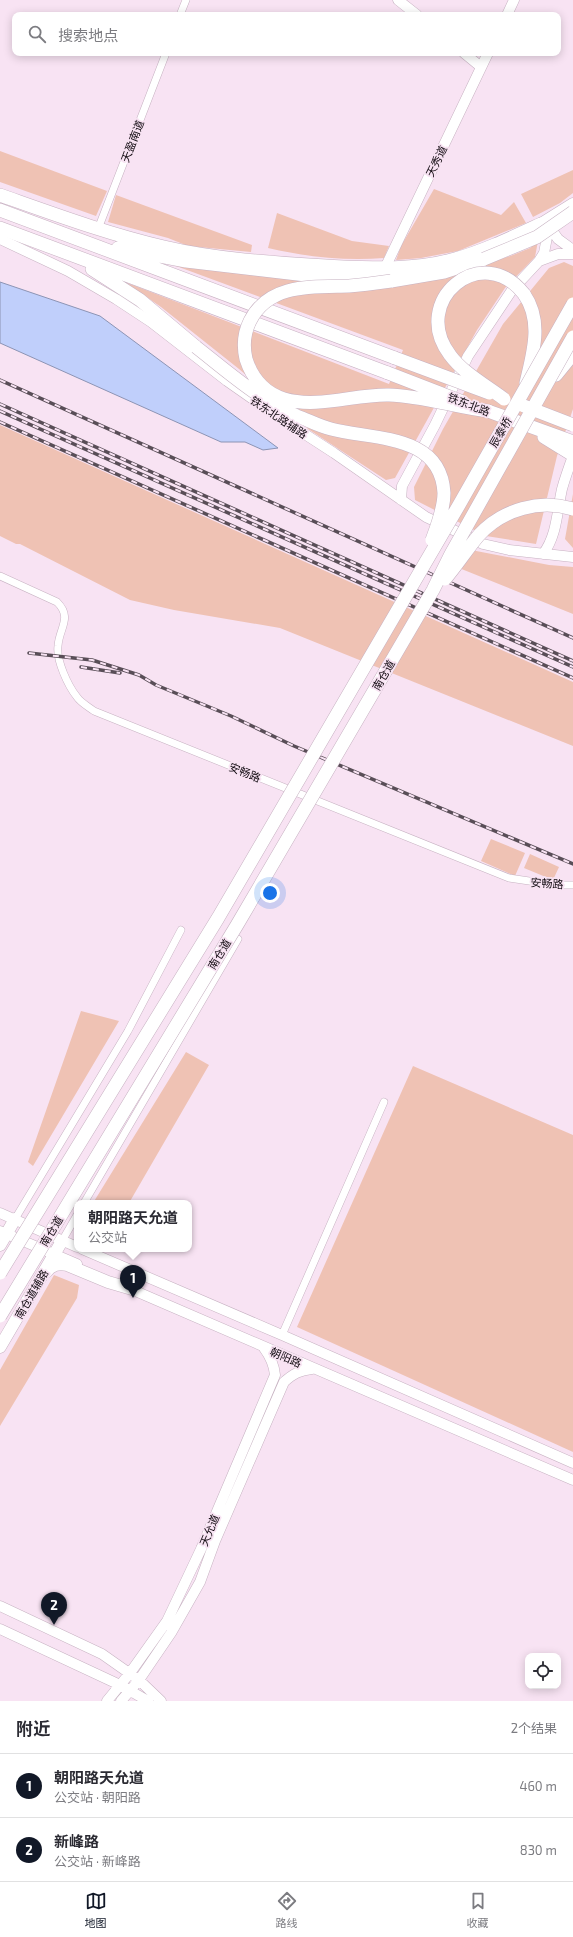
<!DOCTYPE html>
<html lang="zh">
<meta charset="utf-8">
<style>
:root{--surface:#fff;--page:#f7f7f7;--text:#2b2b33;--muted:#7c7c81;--line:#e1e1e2;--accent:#111827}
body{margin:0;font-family:"Exo 2","Noto Sans SC",sans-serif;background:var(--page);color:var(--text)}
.controls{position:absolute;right:12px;bottom:12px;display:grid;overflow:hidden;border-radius:8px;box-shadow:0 2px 10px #0003}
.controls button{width:36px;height:36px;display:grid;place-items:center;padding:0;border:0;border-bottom:1px solid var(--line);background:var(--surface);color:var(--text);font:20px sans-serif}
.you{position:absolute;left:270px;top:893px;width:14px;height:14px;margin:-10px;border:3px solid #fff;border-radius:50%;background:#1a73e8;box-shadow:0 0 0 6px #1a73e833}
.badge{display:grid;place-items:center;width:26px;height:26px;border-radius:50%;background:var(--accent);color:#fff;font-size:13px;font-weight:700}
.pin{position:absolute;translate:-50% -33px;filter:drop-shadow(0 1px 2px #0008)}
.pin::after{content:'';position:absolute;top:21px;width:14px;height:12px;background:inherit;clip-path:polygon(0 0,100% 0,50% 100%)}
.popup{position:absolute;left:74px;top:1200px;width:118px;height:52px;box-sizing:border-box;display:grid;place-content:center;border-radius:8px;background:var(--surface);filter:drop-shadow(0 1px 3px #0005);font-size:13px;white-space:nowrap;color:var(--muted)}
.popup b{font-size:15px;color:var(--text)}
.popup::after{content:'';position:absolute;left:50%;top:100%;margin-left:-8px;border:8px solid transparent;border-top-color:var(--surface)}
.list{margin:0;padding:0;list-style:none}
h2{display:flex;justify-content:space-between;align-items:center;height:52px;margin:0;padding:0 16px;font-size:17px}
h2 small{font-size:13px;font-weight:400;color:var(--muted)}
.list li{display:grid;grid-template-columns:26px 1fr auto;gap:12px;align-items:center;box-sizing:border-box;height:64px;padding:0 16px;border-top:1px solid var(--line)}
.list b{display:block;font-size:15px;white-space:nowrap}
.list p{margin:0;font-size:13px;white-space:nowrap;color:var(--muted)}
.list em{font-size:13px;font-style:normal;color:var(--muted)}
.icon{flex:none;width:22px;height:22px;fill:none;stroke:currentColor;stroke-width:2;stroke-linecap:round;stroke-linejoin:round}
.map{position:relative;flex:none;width:573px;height:1701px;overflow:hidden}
.search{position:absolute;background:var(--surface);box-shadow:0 2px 10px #0003;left:12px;right:12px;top:12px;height:44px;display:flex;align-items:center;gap:10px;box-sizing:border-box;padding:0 14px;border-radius:8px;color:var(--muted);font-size:15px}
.sheet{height:180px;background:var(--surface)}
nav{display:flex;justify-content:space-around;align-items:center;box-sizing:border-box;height:56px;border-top:1px solid var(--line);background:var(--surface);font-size:11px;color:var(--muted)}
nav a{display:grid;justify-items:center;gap:2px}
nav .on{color:var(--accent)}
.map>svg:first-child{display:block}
.green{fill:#efc2b4}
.water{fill:#c0cffb;stroke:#8c94b4}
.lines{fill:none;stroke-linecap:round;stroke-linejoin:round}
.street-casing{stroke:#c7b2c2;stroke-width:8}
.secondary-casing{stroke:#c7b2c2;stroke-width:11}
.primary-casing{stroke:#c7b2c2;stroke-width:13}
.highway-casing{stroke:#c7b2c2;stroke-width:14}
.street{stroke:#fff;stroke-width:7}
.secondary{stroke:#fff;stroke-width:10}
.primary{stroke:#fff;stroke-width:12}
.highway{stroke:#fff;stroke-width:13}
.rail-casing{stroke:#594e57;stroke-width:3.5}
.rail{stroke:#f8e3f3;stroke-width:2;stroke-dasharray:6;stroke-linecap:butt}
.highway-bridge-casing{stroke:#c7b2c2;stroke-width:14;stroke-linecap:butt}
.highway-bridge{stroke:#fff;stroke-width:13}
.labels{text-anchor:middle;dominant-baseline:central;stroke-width:3.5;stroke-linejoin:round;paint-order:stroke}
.street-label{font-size:11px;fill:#110a10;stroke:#f8e3f3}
</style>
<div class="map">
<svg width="573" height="1701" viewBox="0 0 573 1701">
<rect width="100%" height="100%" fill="#f8e3f3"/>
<path class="green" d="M0,151L107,191L96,216L0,182Z
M573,170V193L560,203L533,217L521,194Z
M434,189L501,215L514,202L526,223L458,251L421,258L396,260L401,246Z
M116,195L252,245L251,252L188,246L168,238L108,222Z
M277,213L352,241L389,246L384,258C345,261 307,257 268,248Z
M538,241L535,257L505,288L477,330L395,478L386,480L308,429L239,369L161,307L125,282L389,384L403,350L168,263L307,279L352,290L480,266L513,255L530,248Z
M564,262L573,266V409L557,456L536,544L486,536L415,500L414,487L443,429L503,324L549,268Z
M0,425L573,682V746L280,628L174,610L130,600L20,544H16L0,536Z
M573,494V548L565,539Z
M471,550L549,565L573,567V614L459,568Z
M491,839L525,853L515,876L481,861Z
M530,854L559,867L553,880L524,868Z
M81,1011L119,1021L33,1166L28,1162Z
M186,1052L209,1065L129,1203H93Z
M413,1066L573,1135V1452L297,1327Z
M54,1275L79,1285L77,1298L0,1426V1370Z"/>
<path class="water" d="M0,282L100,316L278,448L263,450L245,442H221L0,343Z"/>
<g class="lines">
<g class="street-casing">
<path id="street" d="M180,15L186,0
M98,229L166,53
M0,576L57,602C73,618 59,628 58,646C56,660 68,686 77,697C81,703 89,707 94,711L509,878L556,885H573
M84,1203L238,939
M15,1219L128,1031L181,930
M62,1241L77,1215
M282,1335L384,1102"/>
</g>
<g class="secondary-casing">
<path id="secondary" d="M398,0L417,15
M507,15L514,0
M464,53L481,67
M546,222L558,239L573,250
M0,239L68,271L116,299L151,322L227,381L280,418L334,453L426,517L483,544L509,550L573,557
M539,261L558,254H573
M385,268L488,53
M401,500L402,486L435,425L468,356L512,290L539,261L544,253L547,237L542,225
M543,554C557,536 557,511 562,489C565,478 569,467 573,456
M0,1213L77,1247
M0,1231L77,1264
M82,1249L282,1335L573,1463
M126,1287L573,1480
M0,1606L102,1654L139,1680L161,1701
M0,1629L120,1685L148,1701
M107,1701L130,1673L167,1621L201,1549L275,1375C274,1364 270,1356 264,1348
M121,1701L139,1680L171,1633L200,1582L215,1541L284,1382C293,1374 300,1370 312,1369"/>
</g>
<g class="primary-casing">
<path id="primary" d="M541,224L573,204
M0,1245L15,1219
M46,1272C52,1265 58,1263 67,1265L108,1282L132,1289
M0,1347L62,1241"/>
</g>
<g class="highway-casing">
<path id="highway" d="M0,195C54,214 108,234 164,247C214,259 274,263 326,266C369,268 413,271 455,259C484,251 513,237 541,224
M0,210L395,358
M0,228L388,373
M118,248L186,261L323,277L391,281L444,272L484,259
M92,269L140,300L196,347
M524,294C543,321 533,353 526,383
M556,375L573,354
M488,411L573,442
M544,437L573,455"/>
</g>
<use href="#street" class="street"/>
<use href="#secondary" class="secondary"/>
<use href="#primary" class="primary"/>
<use href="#highway" class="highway"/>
<g class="rail-casing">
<path id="rail" d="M0,380L573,638
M0,404L573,661
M0,411L573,667
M0,422L573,678
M29,653L92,660L139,675L156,685L231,716L294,746L573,864
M81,667L120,673"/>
</g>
<use href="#rail" class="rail"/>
<g class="highway-bridge-casing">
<path id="highway-bridge" d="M484,259L537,237L573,212
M391,281C377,283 363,285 349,286C313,287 269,283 250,321C244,333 243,346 246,359C252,378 265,393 284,399C318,409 355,394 389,395C422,396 455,407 488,411
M196,347C228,372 259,400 297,416C308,420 319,426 331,429C372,440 441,433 444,493C444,509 437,526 432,540
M395,358L489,393
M388,373L463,402
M504,399C487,386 463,373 450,355C409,301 482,240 524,294
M524,406L573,425
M445,579C457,565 467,549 479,535C503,509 540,499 573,509
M0,1273L218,918L459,505L573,304
M0,1316L237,925L433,590L451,554L573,337"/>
</g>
<use href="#highway-bridge" class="highway-bridge"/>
</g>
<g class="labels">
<g class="street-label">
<text transform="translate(132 141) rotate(-69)">天盈南道</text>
<text transform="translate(436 161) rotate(-64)">天秀道</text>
<text transform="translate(469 404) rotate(21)">铁东北路</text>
<text transform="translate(279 417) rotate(34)">铁东北路辅路</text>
<text transform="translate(500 432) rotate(-60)">辰泰桥</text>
<text transform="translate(383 675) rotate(-60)">南仓道</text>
<text transform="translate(245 772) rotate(22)">安畅路</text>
<text transform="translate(547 883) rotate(4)">安畅路</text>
<text transform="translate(219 954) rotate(-59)">南仓道</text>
<text transform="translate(51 1231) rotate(-59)">南仓道</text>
<text transform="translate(31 1294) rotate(-60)">南仓道辅路</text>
<text transform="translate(286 1357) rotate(24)">朝阳路</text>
<text transform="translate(209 1530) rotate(-67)">天允道</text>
</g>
</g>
</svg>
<div class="controls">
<button><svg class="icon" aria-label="locate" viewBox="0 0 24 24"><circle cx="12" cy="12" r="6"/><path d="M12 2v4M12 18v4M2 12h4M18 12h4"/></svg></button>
</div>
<div class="you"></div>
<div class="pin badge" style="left:133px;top:1298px">1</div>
<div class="popup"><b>朝阳路天允道</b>公交站</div>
<div class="pin badge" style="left:54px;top:1625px">2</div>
<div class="search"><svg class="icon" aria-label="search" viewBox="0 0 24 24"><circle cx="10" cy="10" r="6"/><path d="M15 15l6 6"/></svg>搜索地点</div>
</div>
<section class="sheet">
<h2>附近<small>2个结果</small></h2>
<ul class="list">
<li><span class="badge">1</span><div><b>朝阳路天允道</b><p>公交站 · 朝阳路</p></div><em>460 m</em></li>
<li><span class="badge">2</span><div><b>新峰路</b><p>公交站 · 新峰路</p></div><em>830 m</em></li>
</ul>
</section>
<nav>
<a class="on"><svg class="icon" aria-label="map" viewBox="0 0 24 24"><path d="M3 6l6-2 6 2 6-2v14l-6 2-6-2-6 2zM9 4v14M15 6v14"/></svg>地图</a>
<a><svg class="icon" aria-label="directions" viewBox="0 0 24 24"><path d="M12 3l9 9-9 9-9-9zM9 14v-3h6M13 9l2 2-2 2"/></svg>路线</a>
<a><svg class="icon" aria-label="saved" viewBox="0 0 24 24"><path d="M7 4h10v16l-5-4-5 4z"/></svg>收藏</a>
</nav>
